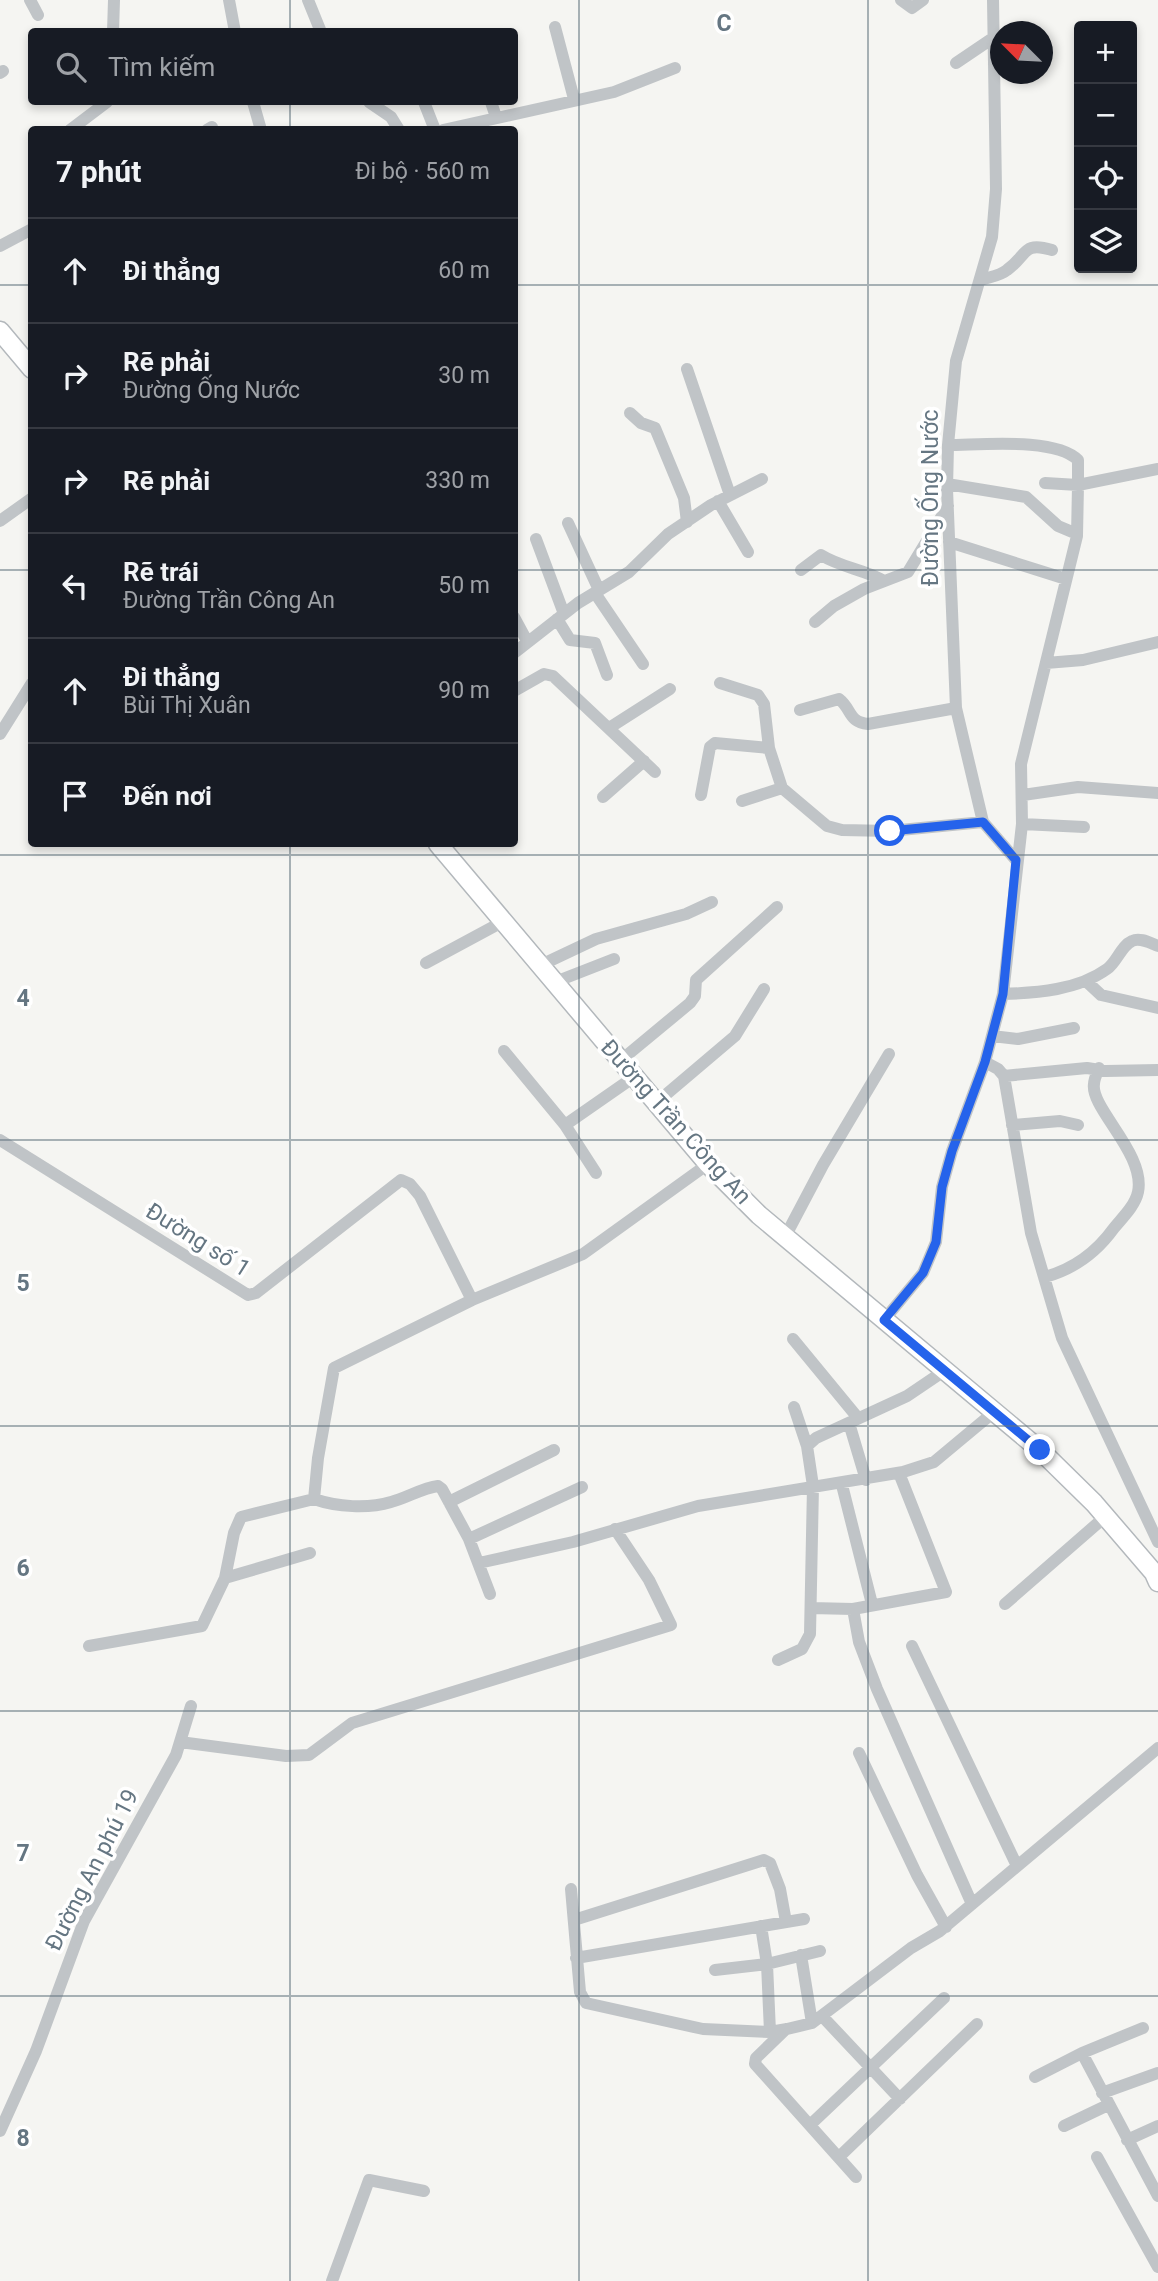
<!DOCTYPE html>
<html lang="vi">
<meta charset="utf-8">
<style>
:root{--surface:#171b24;--page:#20242c;--text:#f1f3f6;--muted:#9ea1a6;--line:#363941}
body{margin:0;font-family:Roboto,sans-serif;background:var(--page);color:var(--text)}
.controls{position:absolute;right:21px;top:21px;display:grid;overflow:hidden;border-radius:7px;box-shadow:0 4px 10px #0003}
.controls button{width:63px;height:63px;display:grid;place-items:center;padding:0;border:0;border-bottom:2px solid var(--line);background:var(--surface);color:var(--text);font:35px sans-serif}
.compass{position:absolute;left:990px;top:21px;width:63px;height:63px;border-radius:50%;background:var(--surface);box-shadow:0 4px 10px #0003;rotate:294deg}
.stop{position:absolute;width:21px;height:21px;margin:-16px;border:5px solid #2563eb;border-radius:50%;background:#fff}
.stop.end{background:#2563eb;border-color:#fff;box-shadow:0 2px 7px #0008}
.list{margin:0;padding:0;list-style:none}
h2{display:flex;justify-content:space-between;align-items:center;height:91px;margin:0;padding:0 28px;font-size:30px}
h2 small{font-size:23px;font-weight:400;color:var(--muted)}
.list li{display:grid;grid-template-columns:46px 1fr auto;gap:21px;align-items:center;box-sizing:border-box;height:105px;padding:0 28px;border-top:2px solid var(--line)}
.list b{display:block;font-size:26px;white-space:nowrap}
.list p{margin:0;font-size:23px;white-space:nowrap;color:var(--muted)}
.list em{font-size:23px;font-style:normal;color:var(--muted)}
.icon{flex:none;width:38px;height:38px;fill:none;stroke:currentColor;stroke-width:2;stroke-linecap:round;stroke-linejoin:round}
.map{position:relative;flex:none;width:1158px;height:2281px;overflow:hidden}
.search{position:absolute;background:var(--surface);box-shadow:0 4px 10px #0003;left:28px;top:28px;width:490px;height:77px;display:flex;align-items:center;gap:18px;box-sizing:border-box;padding:0 24px;border-radius:7px;color:var(--muted);font-size:26px}
.panel{position:absolute;background:var(--surface);box-shadow:0 4px 10px #0003;left:28px;top:126px;width:490px;height:721px;border-radius:7px}
.map>svg:first-child{display:block}
.lines{fill:none;stroke-linecap:round;stroke-linejoin:round}
.secondary-casing{stroke:#b3b8bc;stroke-width:21}
.street{stroke:#c0c4c7;stroke-width:12}
.secondary{stroke:#fff;stroke-width:18}
.route{stroke:#2563eb;stroke-width:9}
.grid{fill:none;stroke:#657682;stroke-width:2;stroke-opacity:0.55}
.labels{text-anchor:middle;dominant-baseline:central;stroke-width:7;stroke-linejoin:round;paint-order:stroke}
.street-label{font-size:23px;fill:#657682;stroke:#fff}
.grid-label{font-size:23px;text-anchor:middle;font-weight:bold;fill:#657682;stroke:#fff;stroke-width:7;stroke-linejoin:round;paint-order:stroke}
</style>
<div class="map">
<svg width="1158" height="2281" viewBox="0 0 1158 2281">
<rect width="100%" height="100%" fill="#f5f5f2"/>
<g class="lines">
<g class="secondary-casing">
<path id="secondary" d="M0,331L32,369
M438,844L708,1164L759,1215L1040,1450L1094,1503L1154,1573L1158,1582"/>
</g>
<path class="street" d="M30,0L38,15
M229,0L235,32
M308,0L321,32
M901,0L912,8L923,0
M993,0L996,189L992,237L956,361L948,445L947,489L956,708L983,822L1016,860
M555,27L574,99
M113,32L114,0
M956,63L993,38
M0,73L3,71
M253,102L261,130
M369,102L391,117L399,130
M424,102L435,130
M491,102L496,117
M70,130L107,102
M207,130L212,127
M443,130L614,92L675,68
M0,246L32,229
M981,280C989,277 1000,276 1007,270C1028,255 1022,241 1052,250
M687,369L730,495
M630,413L641,423L655,428L684,498L687,522
M948,445C980,445 1055,437 1078,460V485L1045,483
M947,484L1026,497L1058,526L1077,534
M718,501L748,552
M0,521L32,498
M568,523L599,590
M536,539L564,614
M949,542L1066,579
M801,570L821,555C842,568 864,569 884,581
M595,593L643,664
M514,617L527,641
M557,619L570,640L595,643L607,675
M815,622L834,606L864,589L908,572L948,506
M514,653L578,603L629,572L668,534L711,505L762,479
M1046,663L1083,660L1158,642
M720,683L758,695L764,704L769,748L782,788L827,826L842,830L890,831L983,822
M514,691L544,674L553,676L655,772
M800,710L839,699C852,709 848,722 868,724L956,708
M609,728L670,689
M0,734L32,683
M701,795L710,747L715,743L769,748
M1023,795L1078,787L1158,793
M603,797L644,761
M742,801L782,788
M1022,824L1084,827
M426,963L504,921
M541,965L596,939L686,914L712,902
M1086,981L1101,995L1158,1008
M555,982L614,959
M1003,994C1037,993 1078,990 1107,969C1117,962 1121,946 1132,941C1140,937 1150,943 1158,946
M992,1036L1018,1039L1074,1028
M504,1051L565,1125L634,1077
M620,1061L690,1003L695,996L696,980L777,907
M985,1062L998,1069L1004,1076L1031,1233L1062,1338L1158,1542
M1004,1076L1087,1068L1106,1071L1158,1070
M656,1103L735,1036L764,989
M565,1125L596,1173
M1012,1125L1060,1121L1078,1125
M0,1140L248,1295L256,1293L401,1180L410,1184L420,1196L472,1300L583,1254L708,1164
M785,1237L823,1165L889,1054
M1045,1277C1074,1269 1096,1253 1114,1228C1122,1218 1135,1206 1138,1192C1146,1154 1090,1108 1094,1084C1094,1079 1097,1073 1099,1068
M884,1320L923,1273L936,1242L942,1187L952,1151L985,1062L1003,994L1022,824L1021,764L1077,536L1078,485L1158,469
M793,1339L858,1418
M794,1407L807,1446
M849,1423L866,1480
M842,1485L872,1604
M314,1499C337,1507 368,1509 391,1502C407,1498 422,1488 438,1486L442,1489L469,1539L582,1487
M449,1502L554,1450
M469,1539L490,1594
M479,1563L573,1542L698,1506L903,1472L934,1462L994,1412
M225,1578L310,1553
M1005,1604L1106,1516
M811,1608L853,1609L946,1592L899,1473
M853,1609L859,1642L877,1689L972,1904
M89,1646L202,1626L225,1578L234,1533L241,1517L314,1499L318,1458L334,1368L472,1300
M912,1646L1017,1866
M778,1660L802,1649L810,1634L813,1486L807,1446L816,1438L907,1396L944,1371
M180,1742L286,1756L309,1755L352,1723L671,1625L649,1580L615,1529
M859,1753L917,1875L946,1927
M571,1889L580,1992L586,2003L703,2029L770,2032L787,2029L812,2023L911,1948L940,1931L1158,1748
M574,1920L764,1860L770,1863L780,1889L786,1922
M801,1955L812,2023
M576,1958L804,1919
M715,1970L767,1964L761,1926
M822,2016L900,2099
M786,2029L756,2058L755,2064L856,2177
M770,2032L767,1964L820,1951
M1082,2053L1158,2196
M1035,2077L1082,2053L1143,2028
M1102,2093L1158,2073
M810,2125L944,1998
M1064,2126L1108,2105
M0,2131L36,2051L84,1921L176,1755L191,1706
M1127,2140L1158,2126
M839,2157L977,2024
M1097,2157L1158,2267
M332,2281L369,2180L424,2191"/>
<use href="#secondary" class="secondary"/>
</g>
<g class="lines">
<path class="route" d="M890,831L983,822L1016,860L1003,994L985,1062L952,1151L942,1187L936,1242L923,1273L884,1320L1040,1450"/>
</g>
<path class="grid" d="M290,0V32M579,0V2281M868,0V2281M290,102V130M0,285H32M514,285H1158M0,570H32M514,570H1158M290,844V2281M0,855H1158M0,1140H1158M0,1426H1158M0,1711H1158M0,1996H1158"/>
<g class="labels">
<g class="street-label">
<text transform="translate(930 498) rotate(-90)">Đường Ống Nước</text>
<text transform="translate(676 1122) rotate(48)">Đường Trần Công An</text>
<text transform="translate(198 1240) rotate(32)">Đường số 1</text>
<text transform="translate(92 1870) rotate(-63)">Đường An phú 19</text>
</g>
</g>
<g class="grid-label">
<text x="724" y="31">C</text>
<text x="23" y="1006">4</text>
<text x="23" y="1291">5</text>
<text x="23" y="1576">6</text>
<text x="23" y="1861">7</text>
<text x="23" y="2146">8</text>
</g>
</svg>
<div class="controls">
<button>+</button>
<button>−</button>
<button><svg class="icon" aria-label="locate" viewBox="0 0 24 24"><circle cx="12" cy="12" r="6"/><path d="M12 2v4M12 18v4M2 12h4M18 12h4"/></svg></button>
<button><svg class="icon" aria-label="layers" viewBox="0 0 24 24"><path d="M12 4l9 5-9 5-9-5zM3 14l9 5 9-5"/></svg></button>
</div>
<svg class="compass" viewBox="-18 -18 36 36"><path d="M0-13l5 13h-10z" fill="#e53935"/><path d="M0 13l5-13h-10z" fill="#9ea1a6"/></svg>
<div class="stop" style="left:890px;top:831px"></div>
<div class="stop end" style="left:1040px;top:1450px"></div>
<div class="search"><svg class="icon" aria-label="search" viewBox="0 0 24 24"><circle cx="10" cy="10" r="6"/><path d="M15 15l6 6"/></svg>Tìm kiếm</div>
<section class="panel">
<h2>7 phút<small>Đi bộ · 560 m</small></h2>
<ul class="list">
<li><svg class="icon" aria-label="ahead" viewBox="0 0 24 24"><path d="M12 20V5M6 11l6-6 6 6"/></svg><div><b>Đi thẳng</b></div><em>60 m</em></li>
<li><svg class="icon" aria-label="right" viewBox="0 0 24 24"><path d="M7 20v-9h11M14 6l5 5-5 5"/></svg><div><b>Rẽ phải</b><p>Đường Ống Nước</p></div><em>30 m</em></li>
<li><svg class="icon" aria-label="right" viewBox="0 0 24 24"><path d="M7 20v-9h11M14 6l5 5-5 5"/></svg><div><b>Rẽ phải</b></div><em>330 m</em></li>
<li><svg class="icon" aria-label="left" viewBox="0 0 24 24"><path d="M17 20v-9H6M10 6l-5 5 5 5"/></svg><div><b>Rẽ trái</b><p>Đường Trần Công An</p></div><em>50 m</em></li>
<li><svg class="icon" aria-label="ahead" viewBox="0 0 24 24"><path d="M12 20V5M6 11l6-6 6 6"/></svg><div><b>Đi thẳng</b><p>Bùi Thị Xuân</p></div><em>90 m</em></li>
<li><svg class="icon" aria-label="arrive" viewBox="0 0 24 24"><path d="M6 21V4h12l-3 4 3 4H6"/></svg><div><b>Đến nơi</b></div></li>
</ul>
</section>
</div>
